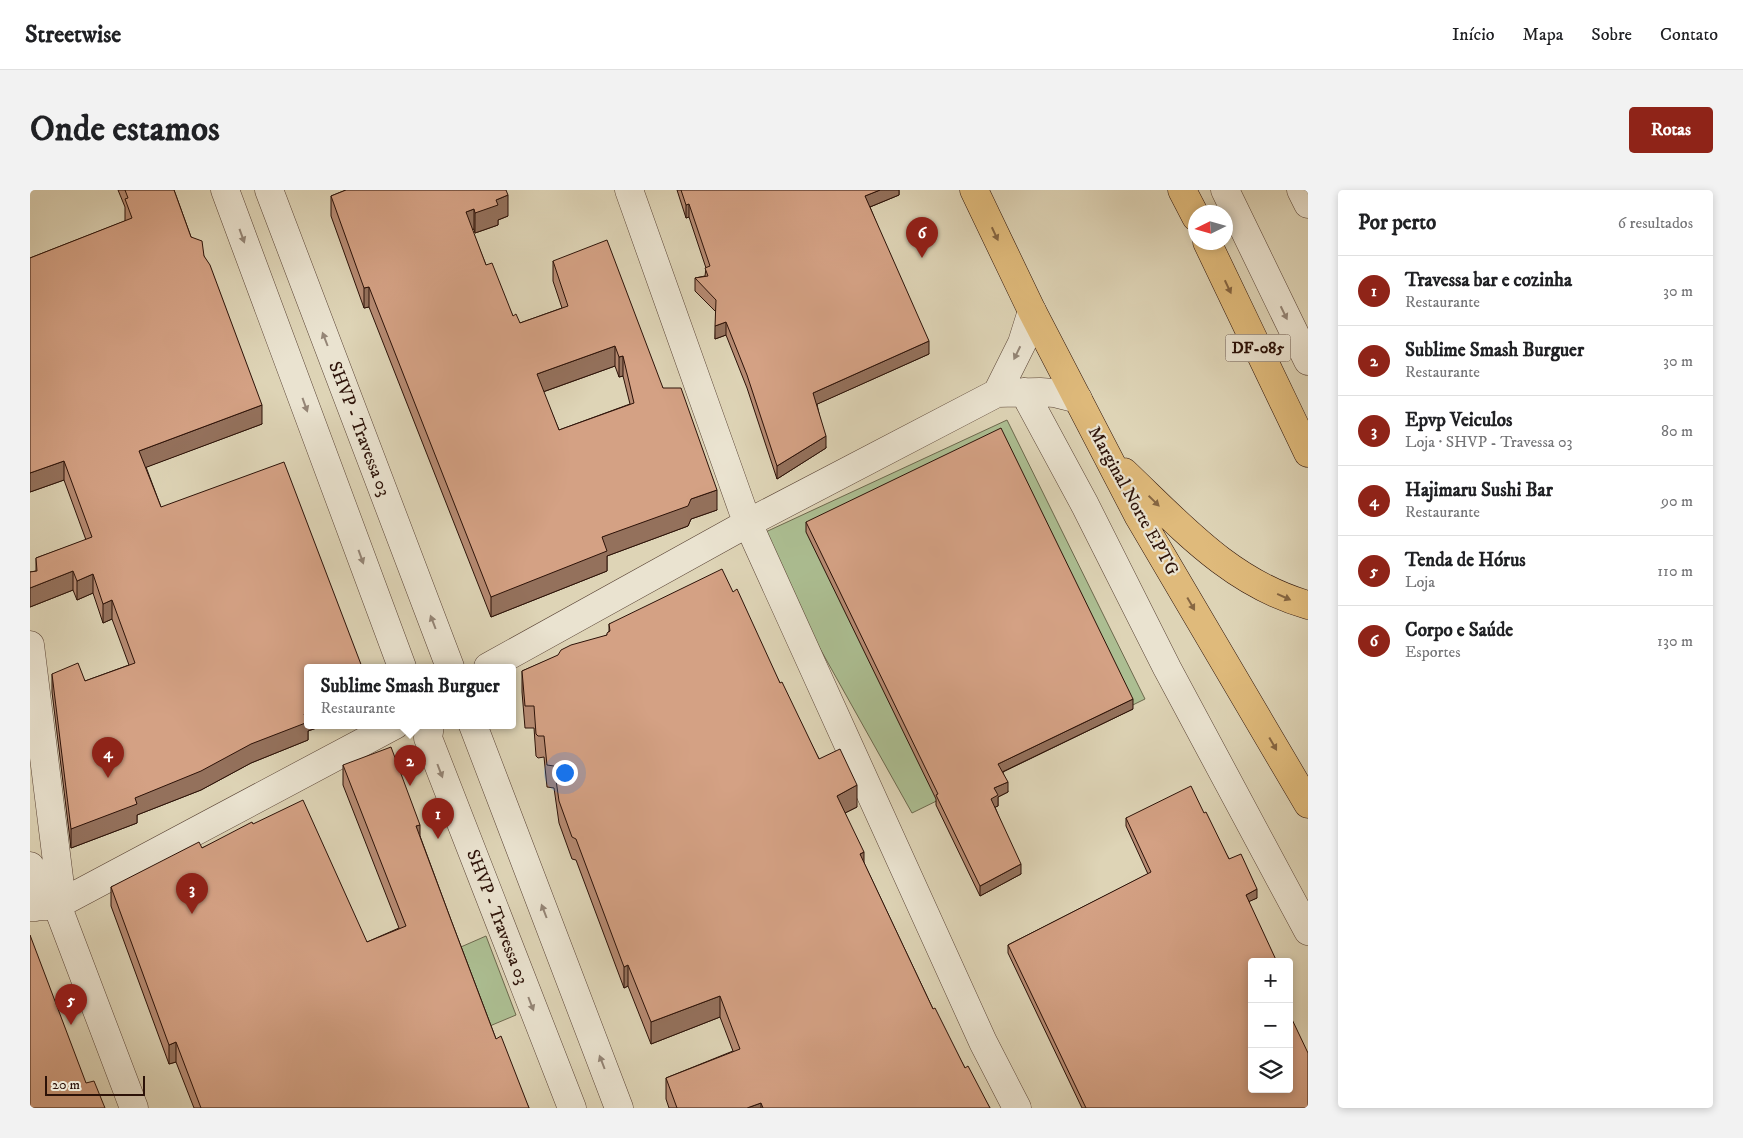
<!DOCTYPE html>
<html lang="pt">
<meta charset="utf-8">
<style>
:root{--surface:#fff;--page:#f2f2f2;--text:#202124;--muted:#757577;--line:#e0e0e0;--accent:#8f2418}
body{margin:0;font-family:"IM FELL DW Pica",serif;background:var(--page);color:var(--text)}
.controls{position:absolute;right:15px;bottom:15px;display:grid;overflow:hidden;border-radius:5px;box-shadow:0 2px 8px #0003}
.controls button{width:45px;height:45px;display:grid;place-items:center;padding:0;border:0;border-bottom:1px solid var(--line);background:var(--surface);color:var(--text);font:25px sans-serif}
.compass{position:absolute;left:1158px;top:15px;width:45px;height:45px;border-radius:50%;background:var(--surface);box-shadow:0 2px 8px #0003;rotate:265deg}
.scale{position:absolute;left:15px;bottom:12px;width:100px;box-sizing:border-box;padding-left:5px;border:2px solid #2c1208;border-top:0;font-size:14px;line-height:18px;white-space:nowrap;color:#2c1208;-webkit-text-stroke:4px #eae3d0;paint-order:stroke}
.you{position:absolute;left:534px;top:582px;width:18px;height:18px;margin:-12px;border:4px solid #fff;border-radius:50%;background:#1a73e8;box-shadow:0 0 0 8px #1a73e833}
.badge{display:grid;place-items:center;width:32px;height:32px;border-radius:50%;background:var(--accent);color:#fff;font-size:16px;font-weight:700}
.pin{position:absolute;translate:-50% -41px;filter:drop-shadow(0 1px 2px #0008)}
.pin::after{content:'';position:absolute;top:26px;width:18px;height:15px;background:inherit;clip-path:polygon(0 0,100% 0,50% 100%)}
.popup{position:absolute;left:274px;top:474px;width:212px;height:65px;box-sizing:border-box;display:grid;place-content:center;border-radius:5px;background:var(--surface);filter:drop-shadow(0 1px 4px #0005);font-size:16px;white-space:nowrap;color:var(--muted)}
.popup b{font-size:19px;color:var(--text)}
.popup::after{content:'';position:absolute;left:50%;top:100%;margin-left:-10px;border:10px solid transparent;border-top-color:var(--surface)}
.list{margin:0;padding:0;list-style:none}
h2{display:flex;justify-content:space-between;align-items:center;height:65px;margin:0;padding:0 20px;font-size:21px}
h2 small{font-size:16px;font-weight:400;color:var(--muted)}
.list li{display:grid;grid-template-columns:32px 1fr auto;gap:15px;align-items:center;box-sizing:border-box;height:70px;padding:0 20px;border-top:1px solid var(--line)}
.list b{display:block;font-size:19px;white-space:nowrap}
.list p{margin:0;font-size:16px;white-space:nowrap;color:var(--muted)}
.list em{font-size:16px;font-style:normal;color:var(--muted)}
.icon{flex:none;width:28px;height:28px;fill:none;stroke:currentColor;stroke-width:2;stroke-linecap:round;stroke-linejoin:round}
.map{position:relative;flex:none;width:1278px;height:918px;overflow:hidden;border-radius:5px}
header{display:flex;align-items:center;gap:30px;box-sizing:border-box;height:70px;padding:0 25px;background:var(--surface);border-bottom:1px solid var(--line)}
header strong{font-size:24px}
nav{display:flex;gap:28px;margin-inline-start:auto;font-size:18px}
.intro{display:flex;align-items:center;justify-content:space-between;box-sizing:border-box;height:120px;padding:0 30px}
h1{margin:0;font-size:35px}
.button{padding:12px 22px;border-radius:5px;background:var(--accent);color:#fff;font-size:18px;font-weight:700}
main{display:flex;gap:30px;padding:0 30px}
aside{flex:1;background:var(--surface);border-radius:5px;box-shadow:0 2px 8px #0003}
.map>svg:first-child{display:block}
.green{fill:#acbe92;stroke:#6c684d}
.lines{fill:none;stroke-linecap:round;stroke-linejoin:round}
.minor-casing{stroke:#584234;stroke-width:29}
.major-casing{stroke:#2c1208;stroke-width:29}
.highway-casing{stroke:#2c1208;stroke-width:29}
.minor{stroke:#eae3d0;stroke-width:28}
.major{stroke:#dfba7b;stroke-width:28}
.highway{stroke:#dfba7b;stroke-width:28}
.wall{fill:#b68a72;stroke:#2c1208;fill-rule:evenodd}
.shaded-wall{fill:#94715c;stroke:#2c1208}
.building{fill:#d4a184;stroke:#2c1208;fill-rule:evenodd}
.oneway{fill:#866642}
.oneway2{fill:#948576}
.labels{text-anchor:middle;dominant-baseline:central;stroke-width:4.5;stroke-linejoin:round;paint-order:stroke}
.shield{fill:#eae3d0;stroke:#655144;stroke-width:1}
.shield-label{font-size:16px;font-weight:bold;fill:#2c1208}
.street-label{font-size:18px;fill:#2c1208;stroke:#eae3d0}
</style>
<header>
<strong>Streetwise</strong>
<nav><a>Início</a><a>Mapa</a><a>Sobre</a><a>Contato</a></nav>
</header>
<div class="intro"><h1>Onde estamos</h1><a class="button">Rotas</a></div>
<main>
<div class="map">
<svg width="1278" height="918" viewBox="0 0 1278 918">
<rect width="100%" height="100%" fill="#ded4b6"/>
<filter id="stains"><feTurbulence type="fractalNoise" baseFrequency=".004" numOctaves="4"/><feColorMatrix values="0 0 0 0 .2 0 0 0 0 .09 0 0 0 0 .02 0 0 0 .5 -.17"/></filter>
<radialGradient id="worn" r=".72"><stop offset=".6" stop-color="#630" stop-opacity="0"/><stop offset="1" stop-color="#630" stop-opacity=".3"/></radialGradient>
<path class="green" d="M977,230L1115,509L882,623L727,346Z
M456,746L486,825L326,892L298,815Z"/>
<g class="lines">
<g class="minor-casing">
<path id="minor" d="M195,0L372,477
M239,0L420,477
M599,0L713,321L726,351L953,852L987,918
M1195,0L1278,171
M1271,0L1278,14
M994,202L1055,315L1137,478L1278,741
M967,203L992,153L1002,121
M0,455L32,712
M458,477L718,333L967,203L1010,202L1024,203L1048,209
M400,535L398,548L542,918
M443,535L589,918
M0,676L6,717
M27,715L104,918
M0,717L27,715L365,535"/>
</g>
<g class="major-casing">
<path id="major" d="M944,0L1002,121L1109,327L1278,614
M1094,282C1150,335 1200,393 1278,415"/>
</g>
<g class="highway-casing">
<path id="highway" d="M1152,0L1166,27
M1177,52L1278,263"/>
</g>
<use href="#minor" class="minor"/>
<use href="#major" class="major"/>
<use href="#highway" class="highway"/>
</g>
<path class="wall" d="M88,0H144L161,47L174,66L232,234L116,277L131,317L278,535H295L278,541V550L221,573L171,600L107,625V633L41,658L22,502V484L55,491L99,475L82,429L73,433L63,403L47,410L43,400L0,417V382L6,381V368L56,350L34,290L0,302V68L95,31V17Z
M316,0L478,26L468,30V35L445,43L444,39L442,40L456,75L483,126L490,133L532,118L523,91V71L633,198L687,320L661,329L658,336L577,366V381L461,427L339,117L334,118L301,26V6ZM585,176L589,187L593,186L600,214L529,240L513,202Z
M647,0H869V5L840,17L899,164L787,214L796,258L747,289L717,198L696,145L685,149L686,122L665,101V88L675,86L676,78L659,27L656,28Z
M776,332L1103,519L973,582L978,602L968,607V616L965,617L991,684L950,706L906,615V609L776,342Z
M703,402L789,569L827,617L815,623L834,673L903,819L935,878L960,918H639L636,909V888L703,861L690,827L621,854L598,796L594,798L546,670L542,669L529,633L524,598L517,597L514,567L508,568L506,566L504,538H495L492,502V481L577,445L579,441V434Z
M313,575L390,646L421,730L466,849L499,918H164L146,872L139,874L81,716V697L172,658L223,634L337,752L369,738L313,595Z
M1174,623L1199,669L1227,708L1219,711L1222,772L1278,918H1052L978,763V755L1118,684L1096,636V628Z"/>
<path class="shaded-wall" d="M850,0H869V5L835,19V6Z
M478,5V26L468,30V35L445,43V23L466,10Z
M659,14V27L656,28V15Z
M444,19V39L436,42V22Z
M339,97V117L334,118V98Z
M696,132V145L685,149V136Z
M899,151V164L783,216V203Z
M585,156V176L507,204V184Z
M593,166V186L589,187V167Z
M232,215V234L109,280V261Z
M796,246V258L747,289V276Z
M34,271V290L0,302V283Z
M687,300V320L661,329L658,336L577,366V381L461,427V407L572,347L661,309Z
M43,381V400L0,417V398Z
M63,384V403L47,410V391Z
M82,410V429L73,433V414Z
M1103,509V519L968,584V574Z
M278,523V535H295L278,541V550L221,573L171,600L107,625V633L41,658V639Z
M978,592V602L968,607V616L961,619V609L964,598Z
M827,595V617L807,627V606Z
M390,635V654L386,636Z
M834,662V684L830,664Z
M991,674V684L950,706V696Z
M1227,699V708L1216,713V705Z
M598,775V796L594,798V777Z
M690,806V827L621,854V832Z
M146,852V872L139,874V855Z
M731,913V918H717Z"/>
<path class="building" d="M95,0H144L161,47L172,51L174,66L180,75L232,215L109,261L131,317L254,272L332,477H278V523L274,524L278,532L221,554L171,581L105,608L107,614L41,639L22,484L48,473L55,491L105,473L82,410L73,414L63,384L47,391L43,381L0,398V382L7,381L6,368L62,347L34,271L0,283V68L102,28L95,9L98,8Z
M316,0H476L478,5L466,10L468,15L445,23L444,19L436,22L456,75L462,73L483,126L486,124L490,133L538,116L523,71L577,50L633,198H651L687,300L661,309L658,316L572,347L577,361L461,407L339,97L334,98L301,6ZM585,156L589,167L593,166L604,213L529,240L507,184Z
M651,0H850L835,6L899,151L783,203L796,246L747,276L717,185L696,132L685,136L686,110L665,88L678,86L675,78L680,76L659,14L656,15Z
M971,238L1103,509L968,574L978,592L964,598L968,605L961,609L991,674L950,696L906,605L908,604L776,332Z
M692,379L703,402L707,399L750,493L752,492L789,569L810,559L827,595L807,606L834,662L830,664L903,819L905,818L935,878L938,876L960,918H733L731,913L717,918H647L636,888L710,859L690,806L621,832L598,775L594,777L546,649L542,647L529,611L524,576L517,575L514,546H508L506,544L504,516H495L492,481L528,465L531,460L541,455L577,445V443L580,441L579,434Z
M361,557L390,635L386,636L421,730L466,849L471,846L499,918H171L146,852L139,855L81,697L169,652L172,658L222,632L223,634L273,610L337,752L376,736L313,575Z
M1161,596L1174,623L1176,622L1199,669L1211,664L1227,699L1216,705L1247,772H1222V899H1259V823L1278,863V918H1056L978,755L1121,682L1096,628Z
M0,745L56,893L64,891L75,918H0Z"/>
<defs><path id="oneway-solid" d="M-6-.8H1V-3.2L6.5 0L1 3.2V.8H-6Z" transform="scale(1.25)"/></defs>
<g class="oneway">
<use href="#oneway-solid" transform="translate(965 44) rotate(65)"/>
<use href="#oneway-solid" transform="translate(1198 97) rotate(65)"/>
<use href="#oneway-solid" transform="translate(1124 311) rotate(44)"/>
<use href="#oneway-solid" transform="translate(1254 407) rotate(24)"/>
<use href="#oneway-solid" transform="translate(1161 414) rotate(60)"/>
<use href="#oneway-solid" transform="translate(1243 554) rotate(60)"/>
</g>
<g class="oneway2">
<use href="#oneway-solid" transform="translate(212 46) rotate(70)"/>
<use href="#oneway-solid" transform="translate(1254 123) rotate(64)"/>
<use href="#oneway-solid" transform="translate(295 149) rotate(-111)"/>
<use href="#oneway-solid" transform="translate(987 163) rotate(116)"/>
<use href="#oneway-solid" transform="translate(275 215) rotate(70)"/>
<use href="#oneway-solid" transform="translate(331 367) rotate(70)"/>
<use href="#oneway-solid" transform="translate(403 432) rotate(-111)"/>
<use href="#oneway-solid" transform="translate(410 581) rotate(69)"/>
<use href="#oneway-solid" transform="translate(514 721) rotate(-111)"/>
<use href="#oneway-solid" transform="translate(501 814) rotate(69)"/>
<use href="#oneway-solid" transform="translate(572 872) rotate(-111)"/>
</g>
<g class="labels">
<rect class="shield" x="1195.5" y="144.5" width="65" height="27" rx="4"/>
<g class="shield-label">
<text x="1228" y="158">DF-085</text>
</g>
<g class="street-label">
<text transform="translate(329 239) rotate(69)">SHVP - Travessa 03</text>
<text transform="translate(1103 311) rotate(61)">Marginal Norte EPTG</text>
<text transform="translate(467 727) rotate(69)">SHVP - Travessa 03</text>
</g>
</g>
<rect width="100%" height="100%" filter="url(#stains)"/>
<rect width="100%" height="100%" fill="url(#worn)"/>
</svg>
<div class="controls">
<button>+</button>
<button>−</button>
<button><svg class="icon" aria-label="layers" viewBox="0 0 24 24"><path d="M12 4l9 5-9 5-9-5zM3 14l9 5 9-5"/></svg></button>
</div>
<svg class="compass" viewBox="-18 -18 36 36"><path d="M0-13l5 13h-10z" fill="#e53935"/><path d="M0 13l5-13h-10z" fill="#757577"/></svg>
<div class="scale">20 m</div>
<div class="you"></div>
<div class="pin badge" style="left:408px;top:649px">1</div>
<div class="pin badge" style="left:380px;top:596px">2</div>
<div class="popup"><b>Sublime Smash Burguer</b>Restaurante</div>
<div class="pin badge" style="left:162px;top:724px">3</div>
<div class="pin badge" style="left:78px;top:588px">4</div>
<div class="pin badge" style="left:41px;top:835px">5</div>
<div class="pin badge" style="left:892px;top:68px">6</div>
</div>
<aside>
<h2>Por perto<small>6 resultados</small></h2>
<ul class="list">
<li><span class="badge">1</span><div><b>Travessa bar e cozinha</b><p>Restaurante</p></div><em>30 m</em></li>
<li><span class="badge">2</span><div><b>Sublime Smash Burguer</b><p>Restaurante</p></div><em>30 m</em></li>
<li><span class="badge">3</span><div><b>Epvp Veiculos</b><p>Loja · SHVP - Travessa 03</p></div><em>80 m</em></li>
<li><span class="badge">4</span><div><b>Hajimaru Sushi Bar</b><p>Restaurante</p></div><em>90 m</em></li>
<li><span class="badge">5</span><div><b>Tenda de Hórus</b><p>Loja</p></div><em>110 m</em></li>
<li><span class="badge">6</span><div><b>Corpo e Saúde</b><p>Esportes</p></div><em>130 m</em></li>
</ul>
</aside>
</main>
